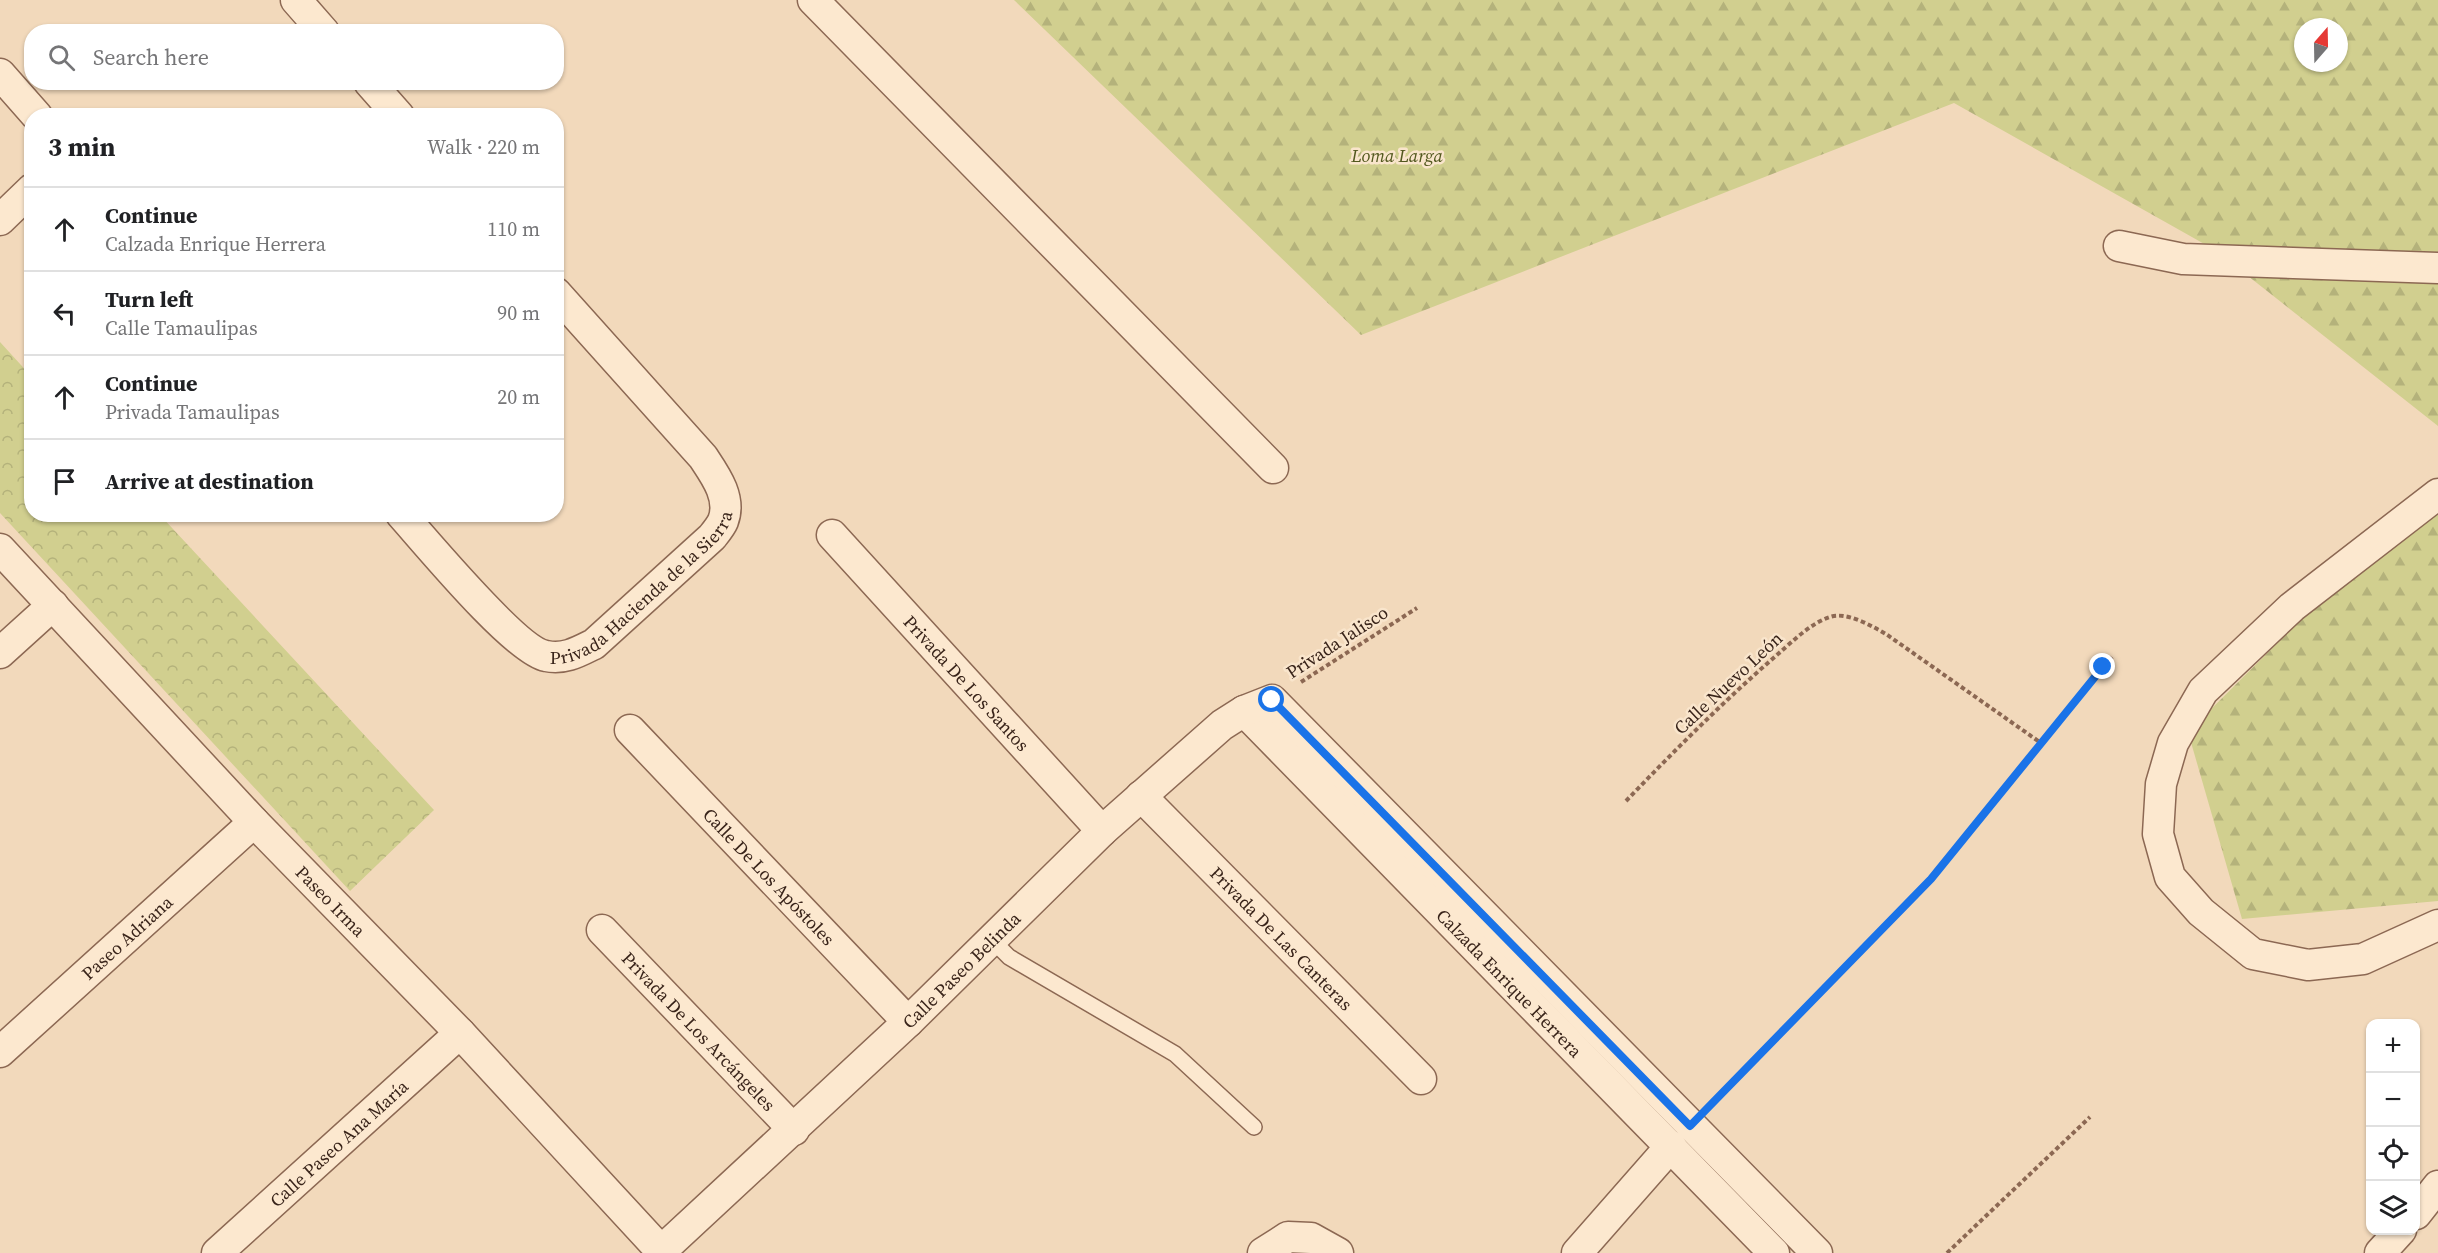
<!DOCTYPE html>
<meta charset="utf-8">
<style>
:root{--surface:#fff;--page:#f2f2f2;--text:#202124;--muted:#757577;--line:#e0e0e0}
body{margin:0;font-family:"Source Serif 4",serif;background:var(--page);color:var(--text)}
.controls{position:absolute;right:18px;bottom:18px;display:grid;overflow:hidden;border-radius:12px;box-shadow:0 2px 4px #0004}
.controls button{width:54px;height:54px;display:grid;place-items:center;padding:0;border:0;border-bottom:2px solid var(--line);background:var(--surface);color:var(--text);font:30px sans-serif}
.compass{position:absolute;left:2294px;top:18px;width:54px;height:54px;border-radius:50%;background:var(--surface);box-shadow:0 2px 4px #0004;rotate:20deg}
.stop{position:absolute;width:18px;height:18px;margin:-14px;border:4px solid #1a73e8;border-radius:50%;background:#fff}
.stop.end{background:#1a73e8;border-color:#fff;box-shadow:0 2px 6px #0008}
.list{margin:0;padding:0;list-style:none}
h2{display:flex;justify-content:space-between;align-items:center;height:78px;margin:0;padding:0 24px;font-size:26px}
h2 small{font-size:20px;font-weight:400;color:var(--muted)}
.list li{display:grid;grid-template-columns:39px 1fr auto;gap:18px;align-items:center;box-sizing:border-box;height:84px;padding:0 24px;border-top:2px solid var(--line)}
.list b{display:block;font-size:22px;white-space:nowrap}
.list p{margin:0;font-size:20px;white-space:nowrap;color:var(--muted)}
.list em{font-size:20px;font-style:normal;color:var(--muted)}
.icon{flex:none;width:33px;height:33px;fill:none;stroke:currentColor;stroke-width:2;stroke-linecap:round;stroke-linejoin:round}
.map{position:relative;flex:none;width:2438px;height:1253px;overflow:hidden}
.search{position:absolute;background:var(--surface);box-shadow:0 2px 4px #0004;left:24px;top:24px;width:540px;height:66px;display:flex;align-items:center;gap:15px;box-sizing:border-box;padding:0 21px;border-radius:24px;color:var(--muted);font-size:22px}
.panel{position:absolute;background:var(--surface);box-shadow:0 2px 4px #0004;left:24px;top:108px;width:540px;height:414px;border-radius:24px}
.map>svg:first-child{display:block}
.forest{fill:url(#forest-firs);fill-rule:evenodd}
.park{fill:url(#park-crowns)}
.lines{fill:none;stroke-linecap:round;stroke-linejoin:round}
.service-casing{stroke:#8c6853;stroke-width:18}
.minor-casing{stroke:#8c6853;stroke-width:33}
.path{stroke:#8c6853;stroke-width:4;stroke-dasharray:4.5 3;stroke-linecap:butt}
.service{stroke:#fce8cf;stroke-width:15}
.minor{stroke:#fce8cf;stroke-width:30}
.route{stroke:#1a73e8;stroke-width:8}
.labels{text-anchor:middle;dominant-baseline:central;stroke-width:5;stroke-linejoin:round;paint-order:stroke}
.park-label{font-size:18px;font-style:italic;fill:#52581e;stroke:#f9e5cc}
.street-label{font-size:18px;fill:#39241a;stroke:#f9e5cc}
</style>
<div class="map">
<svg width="2438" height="1253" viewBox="0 0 2438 1253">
<defs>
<pattern id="forest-firs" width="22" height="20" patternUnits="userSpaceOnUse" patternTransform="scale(1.5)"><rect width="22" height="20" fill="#d1cf8f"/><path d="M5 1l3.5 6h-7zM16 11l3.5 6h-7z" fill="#b4b27b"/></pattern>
<pattern id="park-crowns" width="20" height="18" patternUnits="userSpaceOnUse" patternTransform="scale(1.5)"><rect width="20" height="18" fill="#d1cf8f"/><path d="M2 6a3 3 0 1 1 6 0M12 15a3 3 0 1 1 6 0" fill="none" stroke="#b4b27b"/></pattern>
</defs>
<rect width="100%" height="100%" fill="#f2d9bb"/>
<path class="forest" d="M1014,0H2438V426L2215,250L1954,103L1361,335ZM2303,27H2339V63H2303Z
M2438,483V901L2242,919L2188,732Z"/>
<path class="park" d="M0,342L31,376L32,514L160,515L434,810L350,891L0,513Z"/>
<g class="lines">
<g class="service-casing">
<path id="service" d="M992,940L1009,957L1175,1054L1254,1127"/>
</g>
<g class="minor-casing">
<g id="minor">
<path d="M296,0L324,32"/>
<path d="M813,0L1273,468"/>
<path d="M0,74L37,116"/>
<path d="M369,82L399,116"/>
<path d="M0,220L32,189"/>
<path d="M2119,246L2183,259L2438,268"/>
<path d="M2438,494L2292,607L2203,691L2173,743L2161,784L2158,834L2170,877L2201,912L2253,954L2308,965L2363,959L2438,925"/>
<path id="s1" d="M401,514C426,542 516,651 546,656C564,660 578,652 594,644L712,537C716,532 721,526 723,521C732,498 715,475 703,457L556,293"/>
<path id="s2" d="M832,535L1102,831"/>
<path id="s3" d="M0,549L254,822L460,1033L663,1253"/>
<path d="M0,653L53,605"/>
<path id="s4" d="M1244,711L1774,1253"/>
<path id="s5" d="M630,730L908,1022"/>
<path id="s6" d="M1141,796L1421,1079"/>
<path id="s7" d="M602,930L794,1130"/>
<path id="s8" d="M0,1052L254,822"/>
<path d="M2416,1214L2438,1186"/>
<path id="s9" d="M217,1253L460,1033"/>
<path id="s10" d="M659,1253L908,1022L1102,831L1222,725L1244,711L1272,700L1817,1253"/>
<path d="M1263,1253L1288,1237L1311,1238L1338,1253"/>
<path d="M1577,1253L1671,1146"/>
<path d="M2380,1253L2401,1230"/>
</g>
</g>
<path class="path" d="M1301,682L1417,608
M1626,801C1675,750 1725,700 1778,654C1793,641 1811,623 1830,617C1846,611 1872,626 1886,634L2041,743
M1715,1101L1931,879L2112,657
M1947,1253L2090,1117"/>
<use href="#service" class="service"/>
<use href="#minor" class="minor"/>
</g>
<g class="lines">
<path class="route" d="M1272,700L1690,1126L1931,879L2103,667"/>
</g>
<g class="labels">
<g class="park-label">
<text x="1397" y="155">Loma Larga</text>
</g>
<g class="street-label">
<text stroke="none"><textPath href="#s1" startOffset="326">Privada Hacienda de la Sierra</textPath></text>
<text transform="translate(1337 642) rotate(-33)">Privada Jalisco</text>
<text stroke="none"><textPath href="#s2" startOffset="200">Privada De Los Santos</textPath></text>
<text transform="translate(1728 683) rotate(-43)">Calle Nuevo León</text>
<text stroke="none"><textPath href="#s5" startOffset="202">Calle De Los Apóstoles</textPath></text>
<text stroke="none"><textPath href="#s3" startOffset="483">Paseo Irma</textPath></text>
<text stroke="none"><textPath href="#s8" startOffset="171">Paseo Adriana</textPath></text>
<text stroke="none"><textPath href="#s6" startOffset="200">Privada De Las Canteras</textPath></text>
<text stroke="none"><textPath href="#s10" startOffset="414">Calle Paseo Belinda</textPath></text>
<text stroke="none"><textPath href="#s4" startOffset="380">Calzada Enrique Herrera</textPath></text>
<text stroke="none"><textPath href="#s7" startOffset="140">Privada De Los Arcángeles</textPath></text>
<text stroke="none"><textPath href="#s9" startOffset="164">Calle Paseo Ana María</textPath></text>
</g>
</g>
</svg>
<div class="controls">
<button>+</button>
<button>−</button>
<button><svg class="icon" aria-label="locate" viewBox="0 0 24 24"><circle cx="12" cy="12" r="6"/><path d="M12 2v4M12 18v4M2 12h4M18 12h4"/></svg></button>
<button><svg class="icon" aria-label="layers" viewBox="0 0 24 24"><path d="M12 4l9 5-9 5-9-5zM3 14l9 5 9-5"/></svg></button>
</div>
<svg class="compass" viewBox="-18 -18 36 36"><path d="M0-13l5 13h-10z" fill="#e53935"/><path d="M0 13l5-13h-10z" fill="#757577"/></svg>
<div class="stop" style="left:1272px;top:700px"></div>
<div class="stop end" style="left:2103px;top:667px"></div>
<div class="search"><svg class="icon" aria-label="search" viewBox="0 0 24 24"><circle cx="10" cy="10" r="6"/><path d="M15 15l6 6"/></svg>Search here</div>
<section class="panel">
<h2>3 min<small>Walk · 220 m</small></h2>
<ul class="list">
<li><svg class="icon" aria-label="ahead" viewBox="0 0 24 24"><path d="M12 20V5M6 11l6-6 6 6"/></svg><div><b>Continue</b><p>Calzada Enrique Herrera</p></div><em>110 m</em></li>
<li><svg class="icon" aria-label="left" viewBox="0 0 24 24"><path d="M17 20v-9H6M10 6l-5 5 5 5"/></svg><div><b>Turn left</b><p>Calle Tamaulipas</p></div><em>90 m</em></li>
<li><svg class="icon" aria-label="ahead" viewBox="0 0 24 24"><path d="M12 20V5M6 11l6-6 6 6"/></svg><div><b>Continue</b><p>Privada Tamaulipas</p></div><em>20 m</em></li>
<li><svg class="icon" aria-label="arrive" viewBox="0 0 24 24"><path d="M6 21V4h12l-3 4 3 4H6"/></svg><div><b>Arrive at destination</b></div></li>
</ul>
</section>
</div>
